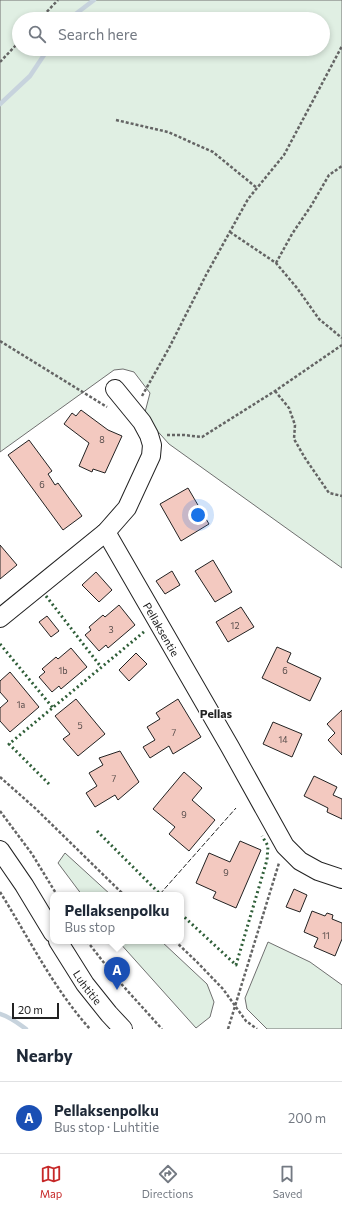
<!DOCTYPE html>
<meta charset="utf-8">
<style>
:root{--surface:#fff;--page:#f6f6f7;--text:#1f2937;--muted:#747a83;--line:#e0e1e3;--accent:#c62828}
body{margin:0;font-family:Commissioner,sans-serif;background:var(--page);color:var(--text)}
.scale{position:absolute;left:12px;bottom:10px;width:47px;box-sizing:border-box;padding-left:4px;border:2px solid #222;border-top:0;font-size:11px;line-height:14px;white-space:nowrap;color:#222;-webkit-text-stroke:3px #fff;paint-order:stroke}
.you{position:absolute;left:198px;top:515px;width:14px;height:14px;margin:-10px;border:3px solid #fff;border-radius:50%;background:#1a73e8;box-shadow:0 0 0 6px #1a73e833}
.badge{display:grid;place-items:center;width:26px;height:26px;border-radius:50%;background:var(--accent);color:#fff;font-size:13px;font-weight:700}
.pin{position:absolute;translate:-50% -33px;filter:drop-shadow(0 1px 2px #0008)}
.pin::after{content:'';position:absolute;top:21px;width:14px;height:12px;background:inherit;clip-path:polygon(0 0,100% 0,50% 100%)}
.popup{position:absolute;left:50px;top:892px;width:134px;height:52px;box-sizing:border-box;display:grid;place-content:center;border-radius:8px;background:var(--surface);filter:drop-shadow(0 1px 3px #0005);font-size:13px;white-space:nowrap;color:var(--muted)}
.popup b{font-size:15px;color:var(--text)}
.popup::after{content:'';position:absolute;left:50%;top:100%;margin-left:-8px;border:8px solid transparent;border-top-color:var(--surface)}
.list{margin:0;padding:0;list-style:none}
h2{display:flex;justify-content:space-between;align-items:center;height:52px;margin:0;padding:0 16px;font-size:17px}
h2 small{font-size:13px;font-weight:400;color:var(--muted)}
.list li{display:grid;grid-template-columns:26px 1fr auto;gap:12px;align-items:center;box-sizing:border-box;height:72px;padding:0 16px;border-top:1px solid var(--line)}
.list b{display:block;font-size:15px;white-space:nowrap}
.list p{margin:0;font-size:13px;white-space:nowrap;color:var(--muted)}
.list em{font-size:13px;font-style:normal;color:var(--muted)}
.icon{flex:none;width:22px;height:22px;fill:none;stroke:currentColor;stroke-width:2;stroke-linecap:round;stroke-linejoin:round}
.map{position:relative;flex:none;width:342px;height:1029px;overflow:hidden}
.search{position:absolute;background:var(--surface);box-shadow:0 2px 6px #0003;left:12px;right:12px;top:12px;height:44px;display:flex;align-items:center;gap:10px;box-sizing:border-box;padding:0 14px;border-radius:22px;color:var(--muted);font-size:15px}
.sheet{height:124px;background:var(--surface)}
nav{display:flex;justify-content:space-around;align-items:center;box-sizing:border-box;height:56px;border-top:1px solid var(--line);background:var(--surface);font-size:11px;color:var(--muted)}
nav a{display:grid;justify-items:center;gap:2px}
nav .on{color:var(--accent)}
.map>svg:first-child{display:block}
.green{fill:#e0efe3;stroke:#6f6f6f;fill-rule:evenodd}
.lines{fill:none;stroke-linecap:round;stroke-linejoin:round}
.stream{stroke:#c7d3dd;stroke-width:4.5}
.building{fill:#f3c9c0;stroke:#222}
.minor-casing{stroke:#222;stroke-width:20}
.path{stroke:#646464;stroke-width:2.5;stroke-dasharray:3 2;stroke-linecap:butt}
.minor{stroke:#fff;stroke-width:18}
.hedge{stroke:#2f5e38;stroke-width:3;stroke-dasharray:2 3;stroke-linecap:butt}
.fence{stroke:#222;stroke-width:1;stroke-dasharray:5 2;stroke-linecap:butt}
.labels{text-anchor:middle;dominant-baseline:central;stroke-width:3;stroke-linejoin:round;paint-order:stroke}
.number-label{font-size:9px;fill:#564c4a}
.street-label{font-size:11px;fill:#222;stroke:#fff}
.neighbourhood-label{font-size:12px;font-weight:bold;fill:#222;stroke:#fff}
</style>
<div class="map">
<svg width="342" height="1029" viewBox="0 0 342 1029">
<rect width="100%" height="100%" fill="#fff"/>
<path class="green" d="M0,0H342V568L169,444L144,416L150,393L134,372L123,369L114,370L0,452ZM19,19H323V49H19Z
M65,853L111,895H82L58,863Z
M118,941H161L207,984L214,1002L210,1017L196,1028Z
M268,942L310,962L342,985V1029H267L247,1009L245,998Z"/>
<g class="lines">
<path class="stream" d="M69,19L94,0
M0,104L30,76L48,49
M0,1014C10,1017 18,1023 26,1029"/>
</g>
<path class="building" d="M81,410L108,430L122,436L105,473L93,469L92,472L79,466L89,443L64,424L72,413L76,416Z
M29,440L52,471L48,474L55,485L58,483L82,516L63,530L8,455Z
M188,488L209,524L181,541L160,504Z
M0,545L17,565L0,579Z
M213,560L232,592L215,602L195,571Z
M172,571L180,585L165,594L156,581Z
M96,572L112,590L99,602L82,585Z
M119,605L135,625L108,648L106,645L99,651L85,635L91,630L89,627L103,615L105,617Z
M241,607L254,627L228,642L216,622Z
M47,616L59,631L51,637L39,622Z
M277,647L291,653L287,662L321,678L310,701L262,678Z
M71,648L87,667L61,689L59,686L52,692L39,677L45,672L42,669L56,657L58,659Z
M136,653L147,664L129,681L119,670Z
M10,672L39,707L10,732L0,721V708L8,701L0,692V681Z
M76,699L105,734L78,756L63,739L70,734L55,716Z
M178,699L201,737L173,754L169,746L150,758L143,747L155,740L147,727L160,719L156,713Z
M342,710V755L328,740L335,733L327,724Z
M273,722L302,734L292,757L263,744Z
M120,751L139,782L118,800L115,795L95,807L86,793L97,786L89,773L103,765L99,758Z
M184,772L202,788L192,800L215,820L189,851L169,834L175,827L153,809Z
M314,776L337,787L333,795L342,799V819L327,812L328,808L304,796Z
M240,841L261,850L236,908L213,898L216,892L196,883L209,853L230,862Z
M294,889L307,895L300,912L286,907Z
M312,911L325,916L327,913L333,915L332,919L342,923V939L335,956L314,947L318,938L304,932Z"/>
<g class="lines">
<g class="minor-casing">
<g id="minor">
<path id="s1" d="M106,532L230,747L285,846L300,861L318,871L342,879"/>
<path d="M0,618L106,532L127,508L151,456L152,445L149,435L142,422L115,389"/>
<path d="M0,850L24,885L53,933"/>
<path id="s2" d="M58,941L85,984L109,1014L123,1029"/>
</g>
</g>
<path class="path" d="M40,19L58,0
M0,62L19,42
M116,120L168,132L213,152L257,188
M230,232L276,263L297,288L319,319L342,338
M276,263L292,234L311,206L329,175L342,166
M0,341L107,407
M275,391L289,408L295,425L294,439L305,458L329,493L342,496
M142,396L169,348L206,275L248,199L284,155L342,46
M167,435H184L202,437L275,391L342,345
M0,777L36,809L124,895
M0,811L32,854L57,895
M0,892C29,938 53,988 90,1029
M87,941L115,977L162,1029
M175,941L197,962L223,989L246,1021L257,1029
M228,1029L279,863"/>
<use href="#minor" class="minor"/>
<path class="hedge" d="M46,596L101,667
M0,644L53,708
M49,784L9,744L145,631
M97,831L161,895
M181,914L236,965L267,860L268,846L262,836"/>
<path class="fence" d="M160,894L236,808"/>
</g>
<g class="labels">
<g class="number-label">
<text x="102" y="439">8</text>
<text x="42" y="484">6</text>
<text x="235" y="625">12</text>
<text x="111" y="629">3</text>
<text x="63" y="670">1b</text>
<text x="285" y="670">6</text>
<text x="21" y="704">1a</text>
<text x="80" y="725">5</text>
<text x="174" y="732">7</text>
<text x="283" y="739">14</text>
<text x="114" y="778">7</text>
<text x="184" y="814">9</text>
<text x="226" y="872">9</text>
<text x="326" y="935">11</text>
</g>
<g class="street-label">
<text stroke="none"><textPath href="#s1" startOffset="112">Pellaksentie</textPath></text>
<text stroke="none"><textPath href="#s2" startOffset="55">Luhtitie</textPath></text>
</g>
<g class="neighbourhood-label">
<text x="216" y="713">Pellas</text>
</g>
</g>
</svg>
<div class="scale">20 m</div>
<div class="you"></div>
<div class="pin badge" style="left:117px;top:990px;background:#1a4fb4">A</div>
<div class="popup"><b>Pellaksenpolku</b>Bus stop</div>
<div class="search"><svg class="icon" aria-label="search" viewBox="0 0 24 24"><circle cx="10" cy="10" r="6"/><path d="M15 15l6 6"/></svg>Search here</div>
</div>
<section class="sheet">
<h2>Nearby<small></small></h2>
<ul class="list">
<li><span class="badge" style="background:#1a4fb4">A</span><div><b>Pellaksenpolku</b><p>Bus stop · Luhtitie</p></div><em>200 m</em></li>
</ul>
</section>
<nav>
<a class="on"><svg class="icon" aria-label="map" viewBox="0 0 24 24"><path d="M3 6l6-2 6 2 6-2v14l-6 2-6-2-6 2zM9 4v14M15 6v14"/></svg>Map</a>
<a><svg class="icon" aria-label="directions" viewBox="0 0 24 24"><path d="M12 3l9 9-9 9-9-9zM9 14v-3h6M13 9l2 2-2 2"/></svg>Directions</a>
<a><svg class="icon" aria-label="saved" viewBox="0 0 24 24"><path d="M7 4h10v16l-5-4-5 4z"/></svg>Saved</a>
</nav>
